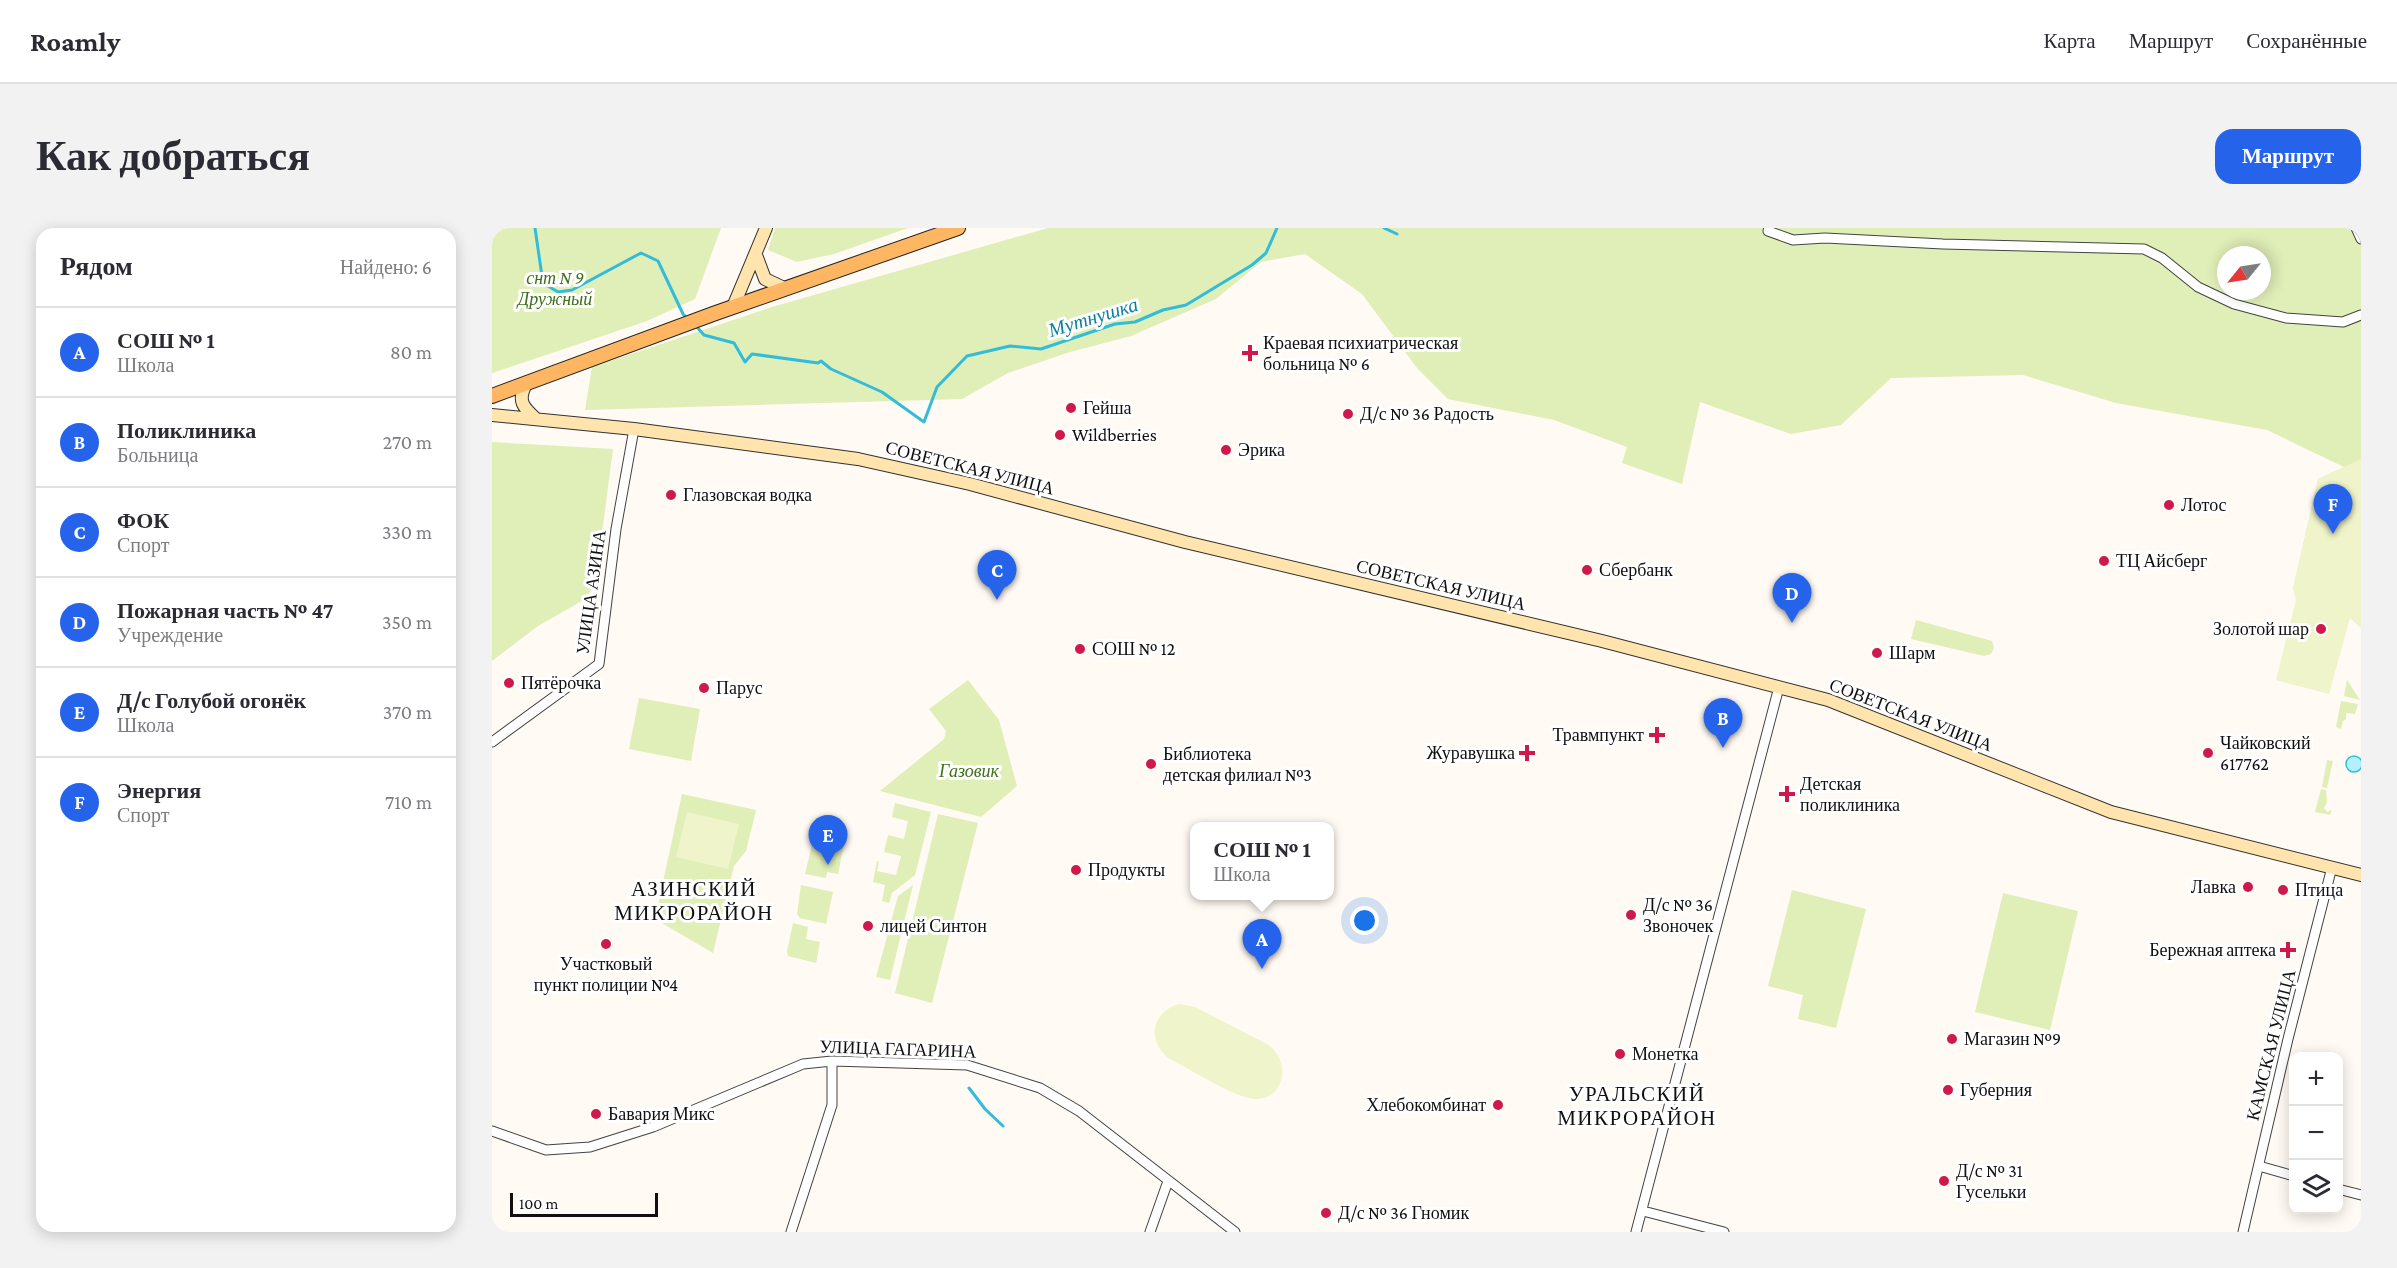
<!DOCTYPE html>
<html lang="ru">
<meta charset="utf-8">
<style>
:root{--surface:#fff;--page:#f2f2f3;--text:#2b2b33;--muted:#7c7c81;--line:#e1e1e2;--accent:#2563eb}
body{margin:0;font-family:"Crimson Pro",serif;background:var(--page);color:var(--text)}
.controls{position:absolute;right:18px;bottom:18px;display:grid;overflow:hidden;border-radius:12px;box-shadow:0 3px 15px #0003}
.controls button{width:54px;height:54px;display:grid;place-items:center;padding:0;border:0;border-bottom:2px solid var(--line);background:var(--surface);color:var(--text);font:30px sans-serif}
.compass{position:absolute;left:1725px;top:18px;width:54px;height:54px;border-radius:50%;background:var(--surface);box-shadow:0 3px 15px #0003;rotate:240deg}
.scale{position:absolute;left:18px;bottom:15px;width:148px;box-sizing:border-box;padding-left:6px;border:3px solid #101010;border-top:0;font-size:16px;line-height:21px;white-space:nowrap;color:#101010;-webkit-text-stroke:4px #fff;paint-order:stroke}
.you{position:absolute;left:873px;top:693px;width:21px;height:21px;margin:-15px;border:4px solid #fff;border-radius:50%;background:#1a73e8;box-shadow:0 0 0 9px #1a73e833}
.badge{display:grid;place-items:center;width:39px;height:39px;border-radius:50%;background:var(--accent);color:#fff;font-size:20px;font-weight:700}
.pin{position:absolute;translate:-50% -50px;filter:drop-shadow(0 2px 3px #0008)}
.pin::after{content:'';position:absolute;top:32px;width:21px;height:18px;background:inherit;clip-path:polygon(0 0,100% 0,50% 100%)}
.popup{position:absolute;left:698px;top:594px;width:144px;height:78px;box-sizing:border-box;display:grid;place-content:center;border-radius:12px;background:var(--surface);filter:drop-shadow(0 2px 4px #0005);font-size:20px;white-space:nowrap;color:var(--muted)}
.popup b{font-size:22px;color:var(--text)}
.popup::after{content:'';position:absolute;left:50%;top:100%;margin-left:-12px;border:12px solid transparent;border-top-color:var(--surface)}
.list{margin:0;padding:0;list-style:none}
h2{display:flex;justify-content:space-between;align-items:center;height:78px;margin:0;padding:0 24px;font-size:26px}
h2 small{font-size:20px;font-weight:400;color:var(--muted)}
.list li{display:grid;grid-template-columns:39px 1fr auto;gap:18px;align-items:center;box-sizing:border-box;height:90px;padding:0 24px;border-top:2px solid var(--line)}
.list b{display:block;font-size:22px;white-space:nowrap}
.list p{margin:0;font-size:20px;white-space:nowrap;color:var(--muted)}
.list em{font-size:20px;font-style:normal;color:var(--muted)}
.icon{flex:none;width:33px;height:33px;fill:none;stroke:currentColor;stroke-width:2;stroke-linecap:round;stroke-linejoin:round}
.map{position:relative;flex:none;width:1869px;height:1004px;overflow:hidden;border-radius:18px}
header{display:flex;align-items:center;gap:36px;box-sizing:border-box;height:84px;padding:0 30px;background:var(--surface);border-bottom:2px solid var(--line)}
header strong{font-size:28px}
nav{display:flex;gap:33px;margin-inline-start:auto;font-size:21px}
.intro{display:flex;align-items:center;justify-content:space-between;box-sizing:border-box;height:144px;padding:0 36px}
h1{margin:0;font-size:42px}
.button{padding:15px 27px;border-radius:18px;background:var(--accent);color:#fff;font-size:21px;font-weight:700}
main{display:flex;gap:36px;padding:0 36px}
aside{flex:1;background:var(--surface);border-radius:18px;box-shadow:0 3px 15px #0003}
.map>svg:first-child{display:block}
.green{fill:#e0eeb8;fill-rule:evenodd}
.pitch{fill:#eff4ca}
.water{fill:#b2f1fc;stroke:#32bcda;stroke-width:1.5}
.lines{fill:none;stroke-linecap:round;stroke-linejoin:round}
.stream{stroke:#32bcda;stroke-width:3}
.street-casing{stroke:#434343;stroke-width:11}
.secondary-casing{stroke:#323232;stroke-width:14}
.primary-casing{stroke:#212121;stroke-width:16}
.street{stroke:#fff;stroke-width:9}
.secondary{stroke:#ffe4ae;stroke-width:12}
.primary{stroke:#ffb663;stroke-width:14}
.poi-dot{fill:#cf194a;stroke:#fff;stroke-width:2}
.labels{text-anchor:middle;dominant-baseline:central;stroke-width:6;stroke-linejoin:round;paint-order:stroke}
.park-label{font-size:18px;font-style:italic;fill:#3e6f19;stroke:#fff}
.poi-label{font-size:18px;fill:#101010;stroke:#fff;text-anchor:start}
.street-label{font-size:18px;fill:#101010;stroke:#fff}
.water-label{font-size:20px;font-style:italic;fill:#0c809f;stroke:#fff}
.quarter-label{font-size:21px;letter-spacing:1.5px;fill:#101010;stroke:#fff}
</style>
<header>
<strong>Roamly</strong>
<nav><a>Карта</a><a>Маршрут</a><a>Сохранённые</a></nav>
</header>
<div class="intro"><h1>Как добраться</h1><a class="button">Маршрут</a></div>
<main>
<aside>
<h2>Рядом<small>Найдено: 6</small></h2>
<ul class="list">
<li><span class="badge">A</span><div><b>СОШ № 1</b><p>Школа</p></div><em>80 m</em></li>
<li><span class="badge">B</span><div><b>Поликлиника</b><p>Больница</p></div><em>270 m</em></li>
<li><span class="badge">C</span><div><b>ФОК</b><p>Спорт</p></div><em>330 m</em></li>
<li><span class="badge">D</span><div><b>Пожарная часть № 47</b><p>Учреждение</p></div><em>350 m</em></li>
<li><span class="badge">E</span><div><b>Д/с Голубой огонёк</b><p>Школа</p></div><em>370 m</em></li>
<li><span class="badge">F</span><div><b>Энергия</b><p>Спорт</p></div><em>710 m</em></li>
</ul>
</aside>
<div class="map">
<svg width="1869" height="1004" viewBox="0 0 1869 1004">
<rect width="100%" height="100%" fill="#fffaf3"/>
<path class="green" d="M0,0H229L203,71L155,93L0,145Z
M283,0H416L342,26L305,34L276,22Z
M556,0H1869V400L1858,390L1801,361L1826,251L1852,239L1775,202L1624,175L1531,147L1399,150L1349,197L1299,206L1208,174L1190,256L1130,235L1135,219L1062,192L956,171L925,140L870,66L813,26L769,34L724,71L639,108L578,124L516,145L470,171L93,182L100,139L280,79ZM1734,27H1770V63H1734Z
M0,214L121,221L104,351L95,370L46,398L0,433Z
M1424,392L1500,413L1502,420L1499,426L1492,428L1419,411Z
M476,452L507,492L525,558L489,589L388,563L452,511L454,503L437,481Z
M1855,452L1868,472L1852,468Z
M147,470L208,481L199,533L137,521Z
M1849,473L1866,476L1863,486L1854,485V491L1851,493L1849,501L1844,499Z
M1835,532L1841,533L1835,560L1830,559Z
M1829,561L1834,562L1835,574L1832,580L1835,584L1840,582L1838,587L1823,584Z
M190,566L264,582L254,623L242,638L221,725L163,691Z
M403,575L439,584L423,647L400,665L397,675L390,673L393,657L381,654L385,633L387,634L385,643L404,647L409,628L392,624L396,607L412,611L416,593L400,589Z
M446,586L486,595L440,775L403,765Z
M327,611L352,616L346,646L335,644L334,650L313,646L321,612Z
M309,657L341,664L334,696L308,690L305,686Z
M421,657L398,752L384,749L406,668Z
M1300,662L1374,681L1344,800L1306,791L1311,767L1276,758Z
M1511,665L1586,683L1558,802L1483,784Z
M301,695L316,699L314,711L328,714L324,735L296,728L295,723Z"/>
<path class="pitch" d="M1869,231V400L1858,390L1837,466L1784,452L1804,372L1801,361L1826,251Z
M195,584L247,596L236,641L184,629Z
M687,776L703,779L775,816C802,834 791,878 757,870C737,866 698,841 678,831C654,814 659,784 687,776Z"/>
<path class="water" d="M1854 536a8 8 0 1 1 16 0a8 8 0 1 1-16 0Z"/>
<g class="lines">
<path class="stream" d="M43,0L51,55L66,64L80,62L149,25L166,33L191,86L197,92
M892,0L905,6
M204,98L212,107L242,115L253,134L260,126L326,135L329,133L339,141L390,164L432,194L445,159L475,128L518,118L549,121L623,96L643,94L671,82L694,77L760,37L774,25L785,0
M477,860L493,881L511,898"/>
<g class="street-casing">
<path id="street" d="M1277,0L1276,3L1301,12L1333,10L1451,16L1652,21L1670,30L1706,59L1742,76L1794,90L1851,94L1869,87
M1864,0L1869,11
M0,514L107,436L124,301L142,201
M0,903L54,922L98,919L161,899L311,836L340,833L475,837L548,860L587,883L743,1004
M1767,938L1802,948
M1846,961L1869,967
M1151,983L1232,1004
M299,1004L340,877V833
M658,1004L676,953
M1144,1004L1287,459
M1751,1004L1796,811L1840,639"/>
</g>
<g class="secondary-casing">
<path id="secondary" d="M264,27L273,51L292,60
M241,79L274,0
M34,156C25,173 31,179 44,191
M0,187L142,201L366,231L478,256L693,314L1110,413L1336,472L1619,584L1869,647"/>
</g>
<g class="primary-casing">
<path id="primary" d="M0,168L221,86L466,0"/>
</g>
<use href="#street" class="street"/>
<use href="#secondary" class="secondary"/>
<use href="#primary" class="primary"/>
</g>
<g class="poi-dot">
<path d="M755 116h6v6h6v6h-6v6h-6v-6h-6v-6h6z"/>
<circle cx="579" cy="180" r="6"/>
<circle cx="856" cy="186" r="6"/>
<circle cx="568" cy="207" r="6"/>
<circle cx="734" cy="222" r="6"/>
<circle cx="179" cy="267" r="6"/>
<circle cx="1677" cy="277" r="6"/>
<circle cx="1612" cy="333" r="6"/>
<circle cx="1095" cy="342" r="6"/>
<circle cx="1829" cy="401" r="6"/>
<circle cx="588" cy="421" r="6"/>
<circle cx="1385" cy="425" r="6"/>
<circle cx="17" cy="455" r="6"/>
<circle cx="212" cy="460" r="6"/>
<path d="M1162 498h6v6h6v6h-6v6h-6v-6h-6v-6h6z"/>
<path d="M1032 516h6v6h6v6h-6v6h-6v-6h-6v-6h6z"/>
<circle cx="1716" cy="525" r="6"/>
<circle cx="659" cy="536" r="6"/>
<path d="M1292 557h6v6h6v6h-6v6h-6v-6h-6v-6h6z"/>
<circle cx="584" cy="642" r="6"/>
<circle cx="1756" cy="659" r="6"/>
<circle cx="1791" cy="662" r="6"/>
<circle cx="1139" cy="687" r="6"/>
<circle cx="376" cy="698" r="6"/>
<circle cx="114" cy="716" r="6"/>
<path d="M1793 713h6v6h6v6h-6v6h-6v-6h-6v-6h6z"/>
<circle cx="1460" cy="811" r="6"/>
<circle cx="1128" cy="826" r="6"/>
<circle cx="1456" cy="862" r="6"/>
<circle cx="1006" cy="877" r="6"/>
<circle cx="104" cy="886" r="6"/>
<circle cx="1452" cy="953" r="6"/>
<circle cx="834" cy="985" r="6"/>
</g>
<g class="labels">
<g class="park-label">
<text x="63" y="50">снт N 9<tspan x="63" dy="21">Дружный</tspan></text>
<text x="477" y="543">Газовик</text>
</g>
<g class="poi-label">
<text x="771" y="115">Краевая психиатрическая<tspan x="771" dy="21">больница № 6</tspan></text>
<text x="591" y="180">Гейша</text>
<text x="868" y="186">Д/с № 36 Радость</text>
<text x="580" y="207">Wildberries</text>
<text x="746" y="222">Эрика</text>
<text x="191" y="267">Глазовская водка</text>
<text x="1689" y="277">Лотос</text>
<text x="1624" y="333">ТЦ Айсберг</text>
<text x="1107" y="342">Сбербанк</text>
<text x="1817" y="401" text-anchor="end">Золотой шар</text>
<text x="600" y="421">СОШ № 12</text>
<text x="1397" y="425">Шарм</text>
<text x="29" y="455">Пятёрочка</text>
<text x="224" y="460">Парус</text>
<text x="1152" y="507" text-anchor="end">Травмпункт</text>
<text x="1728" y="515">Чайковский<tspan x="1728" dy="21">617762</tspan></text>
<text x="1023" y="525" text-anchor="end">Журавушка</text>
<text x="671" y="526">Библиотека<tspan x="671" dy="21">детская филиал №3</tspan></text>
<text x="1308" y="556">Детская<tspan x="1308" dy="21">поликлиника</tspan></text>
<text x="596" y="642">Продукты</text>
<text x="1744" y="659" text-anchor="end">Лавка</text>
<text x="1803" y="662">Птица</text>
<text x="1151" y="677">Д/с № 36<tspan x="1151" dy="21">Звоночек</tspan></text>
<text x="388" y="698">лицей Синтон</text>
<text x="1784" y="722" text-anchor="end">Бережная аптека</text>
<text x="114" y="736" text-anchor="middle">Участковый<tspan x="114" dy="21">пункт полиции №4</tspan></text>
<text x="1472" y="811">Магазин №9</text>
<text x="1140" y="826">Монетка</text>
<text x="1468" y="862">Губерния</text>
<text x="994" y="877" text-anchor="end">Хлебокомбинат</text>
<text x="116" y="886">Бавария Микс</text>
<text x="1464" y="943">Д/с № 31<tspan x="1464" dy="21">Гусельки</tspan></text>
<text x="846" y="985">Д/с № 36 Гномик</text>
</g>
<g class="street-label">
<text transform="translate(478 240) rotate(14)">СОВЕТСКАЯ УЛИЦА</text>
<text transform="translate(949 357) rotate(13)">СОВЕТСКАЯ УЛИЦА</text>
<text transform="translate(99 364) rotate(-82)">УЛИЦА АЗИНА</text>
<text transform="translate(1419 487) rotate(21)">СОВЕТСКАЯ УЛИЦА</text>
<text transform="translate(1779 817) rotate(-76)">КАМСКАЯ УЛИЦА</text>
<text transform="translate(406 821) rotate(2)">УЛИЦА ГАГАРИНА</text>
</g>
<g class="water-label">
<text transform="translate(601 89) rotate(-17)">Мутнушка</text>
</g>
<g class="quarter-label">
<text x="202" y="661">АЗИНСКИЙ<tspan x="202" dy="24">МИКРОРАЙОН</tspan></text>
<text x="1145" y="866">УРАЛЬСКИЙ<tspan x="1145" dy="24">МИКРОРАЙОН</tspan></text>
</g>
</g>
</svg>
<div class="controls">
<button>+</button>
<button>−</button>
<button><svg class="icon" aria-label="layers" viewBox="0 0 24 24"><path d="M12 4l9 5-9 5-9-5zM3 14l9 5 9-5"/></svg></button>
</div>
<svg class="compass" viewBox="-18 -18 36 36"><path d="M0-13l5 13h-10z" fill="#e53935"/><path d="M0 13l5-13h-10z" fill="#7c7c81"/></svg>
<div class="scale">100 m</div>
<div class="you"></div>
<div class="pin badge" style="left:770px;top:741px">A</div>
<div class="popup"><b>СОШ № 1</b>Школа</div>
<div class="pin badge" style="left:1231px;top:520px">B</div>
<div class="pin badge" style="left:505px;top:372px">C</div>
<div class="pin badge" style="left:1300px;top:395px">D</div>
<div class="pin badge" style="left:336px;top:637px">E</div>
<div class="pin badge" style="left:1841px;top:306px">F</div>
</div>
</main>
